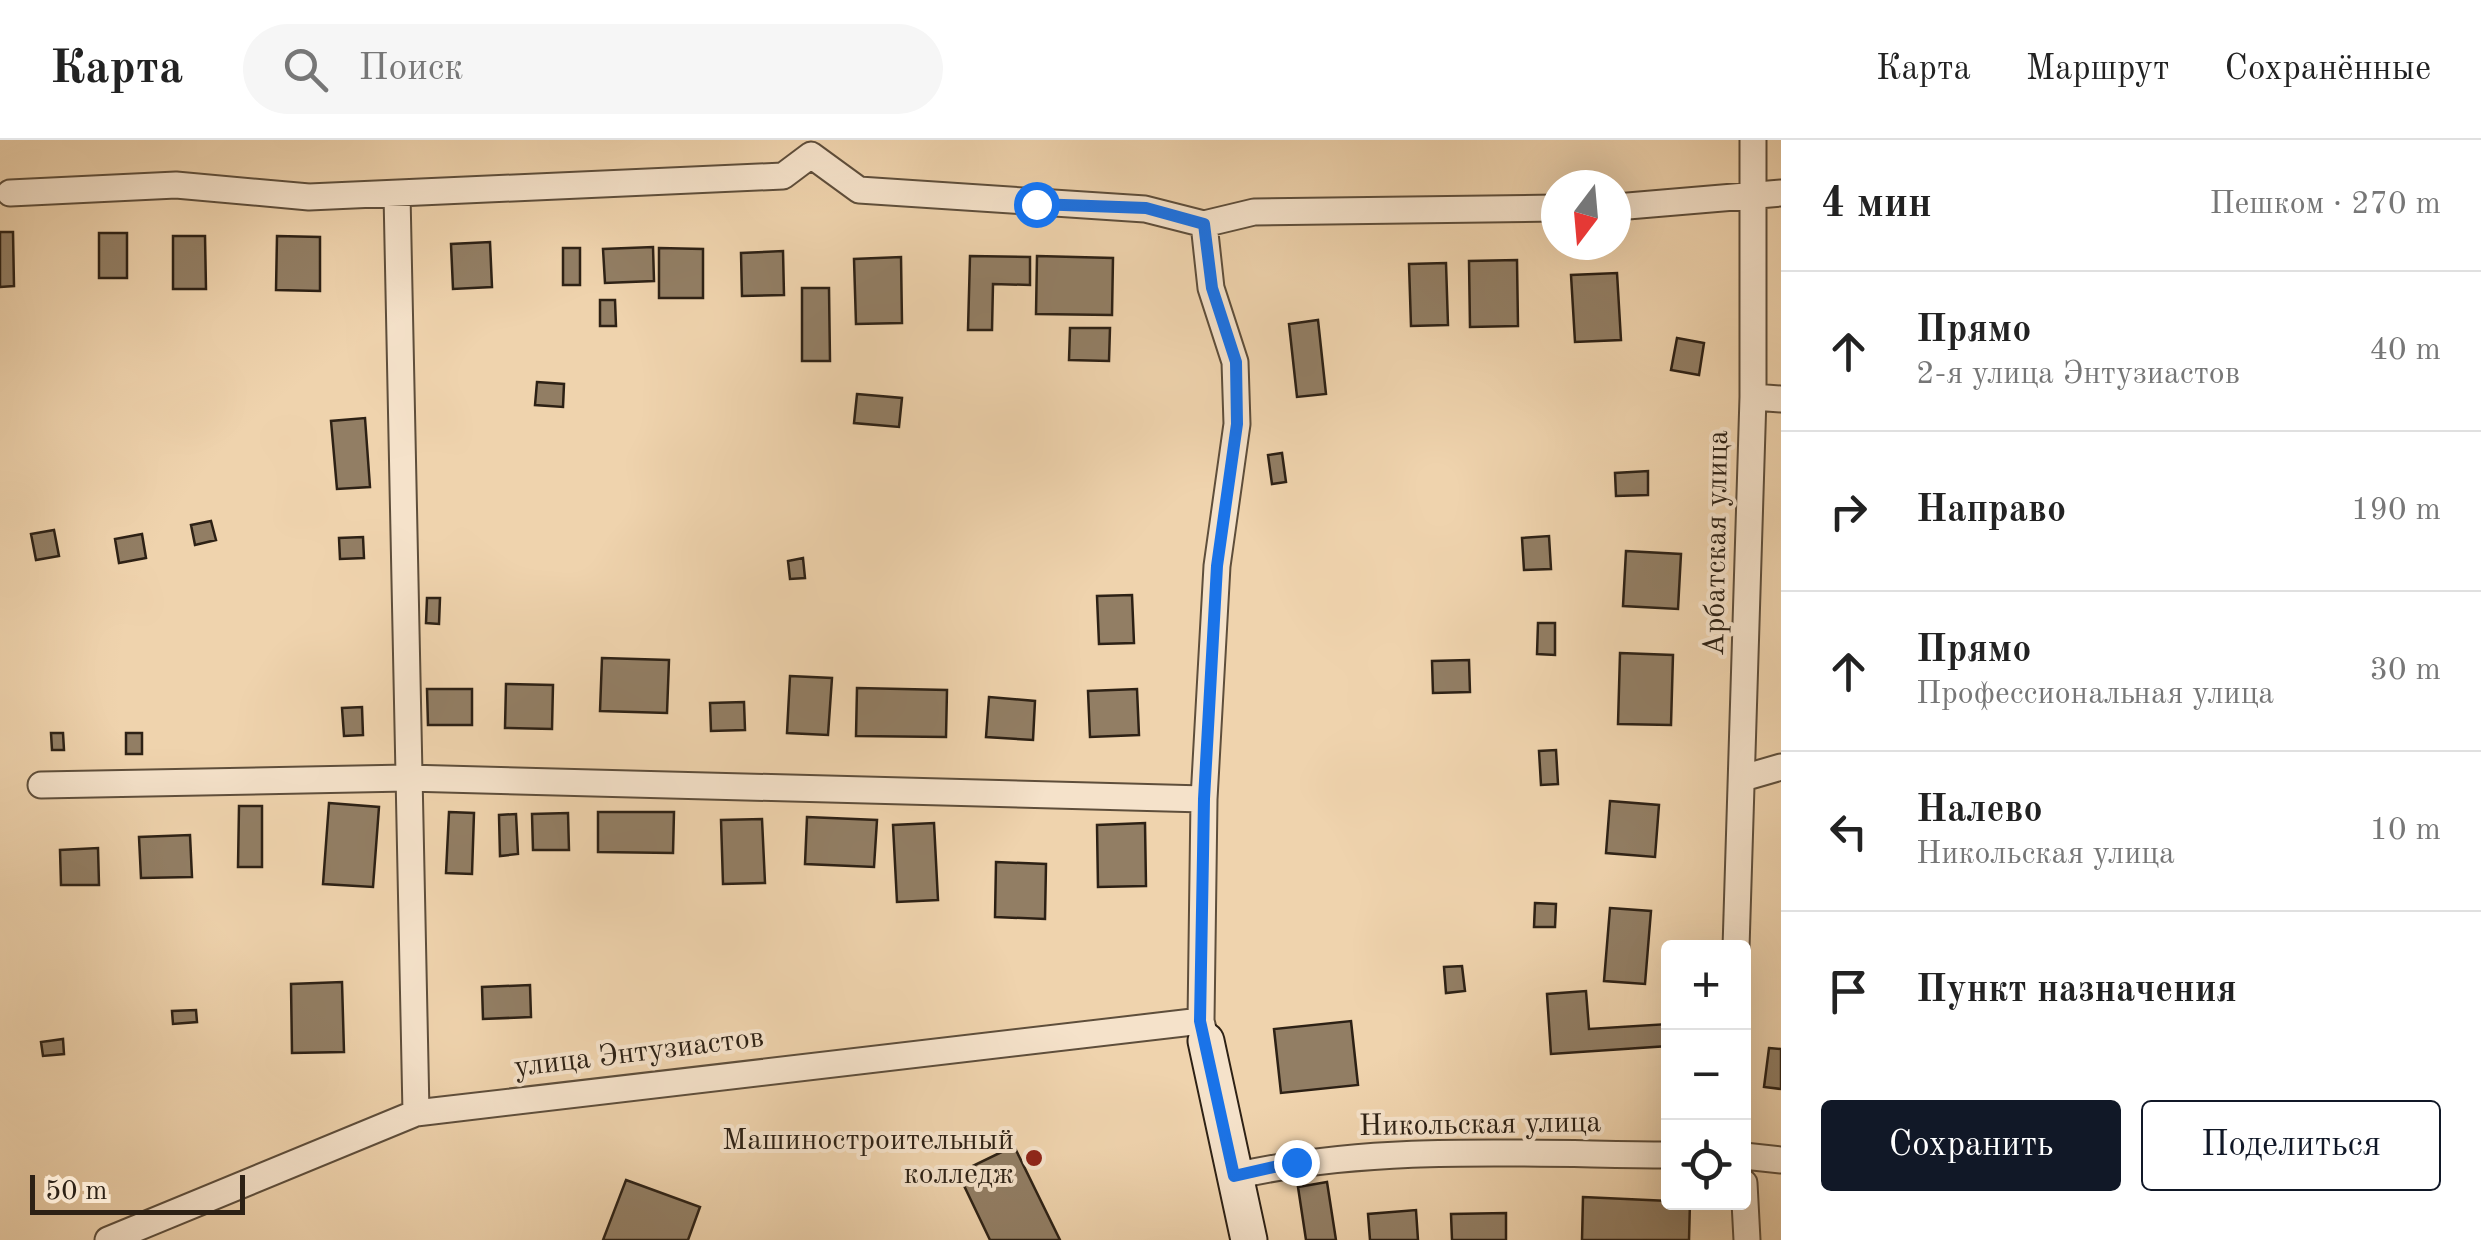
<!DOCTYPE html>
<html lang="ru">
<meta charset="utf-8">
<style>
:root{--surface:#fff;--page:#f6f6f6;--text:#222;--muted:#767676;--line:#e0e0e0;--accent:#111827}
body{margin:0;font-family:"Old Standard TT",serif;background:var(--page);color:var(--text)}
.controls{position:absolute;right:30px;bottom:30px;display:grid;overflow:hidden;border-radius:10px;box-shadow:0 10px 40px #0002}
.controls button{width:90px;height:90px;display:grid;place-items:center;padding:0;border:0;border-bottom:2px solid var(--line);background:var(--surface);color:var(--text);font:50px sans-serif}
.compass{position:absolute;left:1541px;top:30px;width:90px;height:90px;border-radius:50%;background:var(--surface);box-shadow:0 10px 40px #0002;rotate:196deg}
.scale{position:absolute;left:30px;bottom:25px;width:215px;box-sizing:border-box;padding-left:10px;border:5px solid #2d2115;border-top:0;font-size:28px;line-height:35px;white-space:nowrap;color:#2d2115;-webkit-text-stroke:8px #f5e2ca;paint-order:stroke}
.stop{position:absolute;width:30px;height:30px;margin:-22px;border:8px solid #1a73e8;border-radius:50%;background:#fff}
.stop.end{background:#1a73e8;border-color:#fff;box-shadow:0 2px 10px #0008}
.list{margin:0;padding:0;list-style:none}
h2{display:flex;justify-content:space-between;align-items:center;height:130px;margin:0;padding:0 40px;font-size:42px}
h2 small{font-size:32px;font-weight:400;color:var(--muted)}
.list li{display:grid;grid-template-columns:65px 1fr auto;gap:30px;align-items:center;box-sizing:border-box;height:160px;padding:0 40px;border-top:2px solid var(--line)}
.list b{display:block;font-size:38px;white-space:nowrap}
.list p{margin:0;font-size:32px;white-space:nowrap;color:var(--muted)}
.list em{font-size:32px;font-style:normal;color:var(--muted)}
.actions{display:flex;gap:20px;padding:30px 40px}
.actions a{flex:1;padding:22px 0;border:2px solid var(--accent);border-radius:10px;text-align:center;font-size:35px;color:var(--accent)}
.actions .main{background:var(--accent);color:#fff}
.icon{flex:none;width:55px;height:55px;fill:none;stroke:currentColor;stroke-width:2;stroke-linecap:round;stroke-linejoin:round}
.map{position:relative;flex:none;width:1781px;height:1100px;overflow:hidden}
header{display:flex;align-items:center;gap:60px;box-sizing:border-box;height:140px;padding:0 50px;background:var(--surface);border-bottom:2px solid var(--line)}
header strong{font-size:48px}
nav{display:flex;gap:55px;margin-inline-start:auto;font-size:35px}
.search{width:700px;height:90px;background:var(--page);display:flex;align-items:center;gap:25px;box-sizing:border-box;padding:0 35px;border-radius:55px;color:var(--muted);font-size:38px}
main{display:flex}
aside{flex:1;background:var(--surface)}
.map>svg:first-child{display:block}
.building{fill:#927e64;stroke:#2d2115;stroke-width:2.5}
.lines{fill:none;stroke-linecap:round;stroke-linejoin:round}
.street-casing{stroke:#5e4e3b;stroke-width:29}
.secondary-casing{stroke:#2d2115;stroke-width:39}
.street{stroke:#f5e2ca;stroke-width:25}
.secondary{stroke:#f5e2ca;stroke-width:35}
.route{stroke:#1a73e8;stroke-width:12}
.poi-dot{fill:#8f2418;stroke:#f5e2ca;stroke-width:4}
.labels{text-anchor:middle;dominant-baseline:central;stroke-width:8;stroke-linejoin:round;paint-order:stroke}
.street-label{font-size:30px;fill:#2d2115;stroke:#f5e2ca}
.poi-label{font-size:30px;fill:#2d2115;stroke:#f5e2ca;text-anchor:end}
</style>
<header>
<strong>Карта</strong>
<div class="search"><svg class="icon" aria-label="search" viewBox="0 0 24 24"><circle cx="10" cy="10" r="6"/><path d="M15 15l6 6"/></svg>Поиск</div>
<nav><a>Карта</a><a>Маршрут</a><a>Сохранённые</a></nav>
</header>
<main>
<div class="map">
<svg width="1781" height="1100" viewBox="0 0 1781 1100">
<rect width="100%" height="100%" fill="#efd3ad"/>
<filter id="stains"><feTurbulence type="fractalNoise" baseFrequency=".002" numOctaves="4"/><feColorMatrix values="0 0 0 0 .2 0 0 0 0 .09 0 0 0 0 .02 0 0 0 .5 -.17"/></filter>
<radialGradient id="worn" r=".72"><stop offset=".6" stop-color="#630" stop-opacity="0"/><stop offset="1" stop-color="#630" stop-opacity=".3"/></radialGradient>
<path class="building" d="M0,92H13L14,146L0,147Z
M99,93H127V138H99Z
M173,96H205L206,149H173Z
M277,96L320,97V151L276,150Z
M490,102L492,147L453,149L451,104Z
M653,107L654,141L605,143L603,109Z
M563,108H580V145H563Z
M659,108L703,109V158H659Z
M783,111L784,155L742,156L741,113Z
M970,116L1030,117V145L993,144L992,190H968Z
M1037,116L1113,118L1112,175L1036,174Z
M901,117L902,183L856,184L854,119Z
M1517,120L1518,186L1470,187L1469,121Z
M1446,123L1448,185L1411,186L1409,124Z
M1617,133L1621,200L1575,202L1571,135Z
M802,148H829L830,221H802Z
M600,160H615L616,186H600Z
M1318,180L1326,254L1297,257L1289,184Z
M1070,188H1110L1109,221L1069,220Z
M1677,198L1704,203L1699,235L1671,230Z
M537,242L564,244L563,267L535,265Z
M857,254L902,258L899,287L854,283Z
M365,278L370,347L337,349L331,281Z
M1282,313L1286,342L1272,344L1268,315Z
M1648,331V355L1616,356L1615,333Z
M211,381L216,400L195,405L191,385Z
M54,390L59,416L36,420L31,394Z
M142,394L146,418L119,423L115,399Z
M1549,396L1551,429L1524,430L1522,398Z
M363,397L364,418L340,419L339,398Z
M1626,411L1681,414L1678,469L1623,466Z
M803,418L805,438L790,439L788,421Z
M1132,455L1134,503L1099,504L1097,456Z
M427,458H440L439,484L426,483Z
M1538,483H1555V515L1537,514Z
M1620,513L1673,515L1671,585L1618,584Z
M602,518L669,520L667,573L600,571Z
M1469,520L1470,552L1433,553L1432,521Z
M790,536L832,538L828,595L787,593Z
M506,544L553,545L552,589L505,588Z
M857,548L947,550L946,597L856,596Z
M427,549H472V585H428Z
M1137,549L1139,595L1090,597L1088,551Z
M989,557L1035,561L1033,600L986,597Z
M744,562L745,590L711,591L710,563Z
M362,567L363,595L344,596L342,568Z
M51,593H63L64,610H52Z
M126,593H142V614H126Z
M1556,610L1558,644L1541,645L1539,611Z
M1610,661L1659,665L1655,717L1606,713Z
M329,663L379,667L373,747L323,744Z
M239,666H262V727H238Z
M449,672L474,673L472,734L446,733Z
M598,672H674L673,713L598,712Z
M568,673L569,710H533L532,674Z
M516,674L518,714L500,716L499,675Z
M807,677L877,680L874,727L805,724Z
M762,679L765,743L723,744L721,680Z
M934,683L938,760L897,762L893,685Z
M1145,683L1146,746L1098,747L1097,685Z
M190,695L192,737L141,738L139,697Z
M98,708L99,745H61L60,710Z
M996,722L1046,724L1045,779L995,777Z
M1535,763L1556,764L1555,787H1534Z
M1610,768L1651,771L1645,844L1604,841Z
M1462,826L1465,851L1446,853L1444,827Z
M342,842L344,912L292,913L291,844Z
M530,845L531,877L483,879L482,847Z
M1586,851L1589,889L1668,884V906L1551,914L1547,854Z
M196,870L197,882L173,884L172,871Z
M1351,881L1358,945L1281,953L1274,889Z
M63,899L64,914L43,916L41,902Z
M1769,908L1781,909V949L1764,947Z
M1014,1006L1060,1100H990L958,1033Z
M626,1040L700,1067L688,1100H603Z
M1327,1042L1336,1100H1306L1298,1047Z
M1583,1057L1690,1062L1689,1100H1582Z
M1416,1070L1418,1100H1370L1368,1074Z
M1506,1073V1100H1452L1451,1074Z"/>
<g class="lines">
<g class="street-casing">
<path id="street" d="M10,53L176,45L309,57L783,36L811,15L859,50L1145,69L1204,84L1254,72L1556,68
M397,54L416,973
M1616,67L1781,53
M1204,84L1211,148L1235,222L1237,284L1217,426L1204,659L1201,881L1205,897
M1753,257L1781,259
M1743,638L1781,627
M41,645L407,638L1204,659
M1736,808L1753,257V0
M1744,1016L1781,1020
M1235,1036C1375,1004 1525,1014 1668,1015
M1744,1043L1747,1100
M108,1100L416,973L1201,881"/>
</g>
<g class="secondary-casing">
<path id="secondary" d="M1206,901L1249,1100"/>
</g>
<use href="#street" class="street"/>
<use href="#secondary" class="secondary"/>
</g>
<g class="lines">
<path class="route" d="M1036,64L1146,68L1204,84L1212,148L1236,222L1237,284L1217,426L1204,659L1200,881L1234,1036L1296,1022"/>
</g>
<circle class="poi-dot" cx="1034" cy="1018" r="10"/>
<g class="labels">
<g class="street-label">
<text transform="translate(1717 403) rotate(-89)">Арбатская улица</text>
<text transform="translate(639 913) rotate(-7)">улица Энтузиастов</text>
<text transform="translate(1480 985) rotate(-1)">Никольская улица</text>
</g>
<g class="poi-label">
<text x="1014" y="1001">Машиностроительный<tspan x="1014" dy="34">колледж</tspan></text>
</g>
</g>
<rect width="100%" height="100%" filter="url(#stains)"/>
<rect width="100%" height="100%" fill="url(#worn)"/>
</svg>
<div class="controls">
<button>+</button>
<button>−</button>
<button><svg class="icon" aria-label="locate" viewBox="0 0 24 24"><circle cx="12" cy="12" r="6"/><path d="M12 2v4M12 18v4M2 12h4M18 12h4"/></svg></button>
</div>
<svg class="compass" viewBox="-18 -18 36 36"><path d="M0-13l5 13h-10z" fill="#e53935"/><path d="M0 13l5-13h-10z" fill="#767676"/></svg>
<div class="scale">50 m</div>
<div class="stop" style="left:1036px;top:64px"></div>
<div class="stop end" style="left:1296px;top:1022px"></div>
</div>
<aside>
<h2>4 мин<small>Пешком · 270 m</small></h2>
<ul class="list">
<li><svg class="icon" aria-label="ahead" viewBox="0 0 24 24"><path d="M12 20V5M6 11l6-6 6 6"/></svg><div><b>Прямо</b><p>2-я улица Энтузиастов</p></div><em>40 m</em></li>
<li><svg class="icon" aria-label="right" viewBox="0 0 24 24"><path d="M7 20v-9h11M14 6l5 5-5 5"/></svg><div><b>Направо</b></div><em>190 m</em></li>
<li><svg class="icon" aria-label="ahead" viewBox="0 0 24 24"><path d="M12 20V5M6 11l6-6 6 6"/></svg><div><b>Прямо</b><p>Профессиональная улица</p></div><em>30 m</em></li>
<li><svg class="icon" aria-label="left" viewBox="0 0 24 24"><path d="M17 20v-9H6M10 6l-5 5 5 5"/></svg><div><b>Налево</b><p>Никольская улица</p></div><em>10 m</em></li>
<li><svg class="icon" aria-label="arrive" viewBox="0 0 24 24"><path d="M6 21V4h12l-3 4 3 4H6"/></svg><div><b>Пункт назначения</b></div></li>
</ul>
<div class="actions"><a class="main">Сохранить</a><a>Поделиться</a></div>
</aside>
</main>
